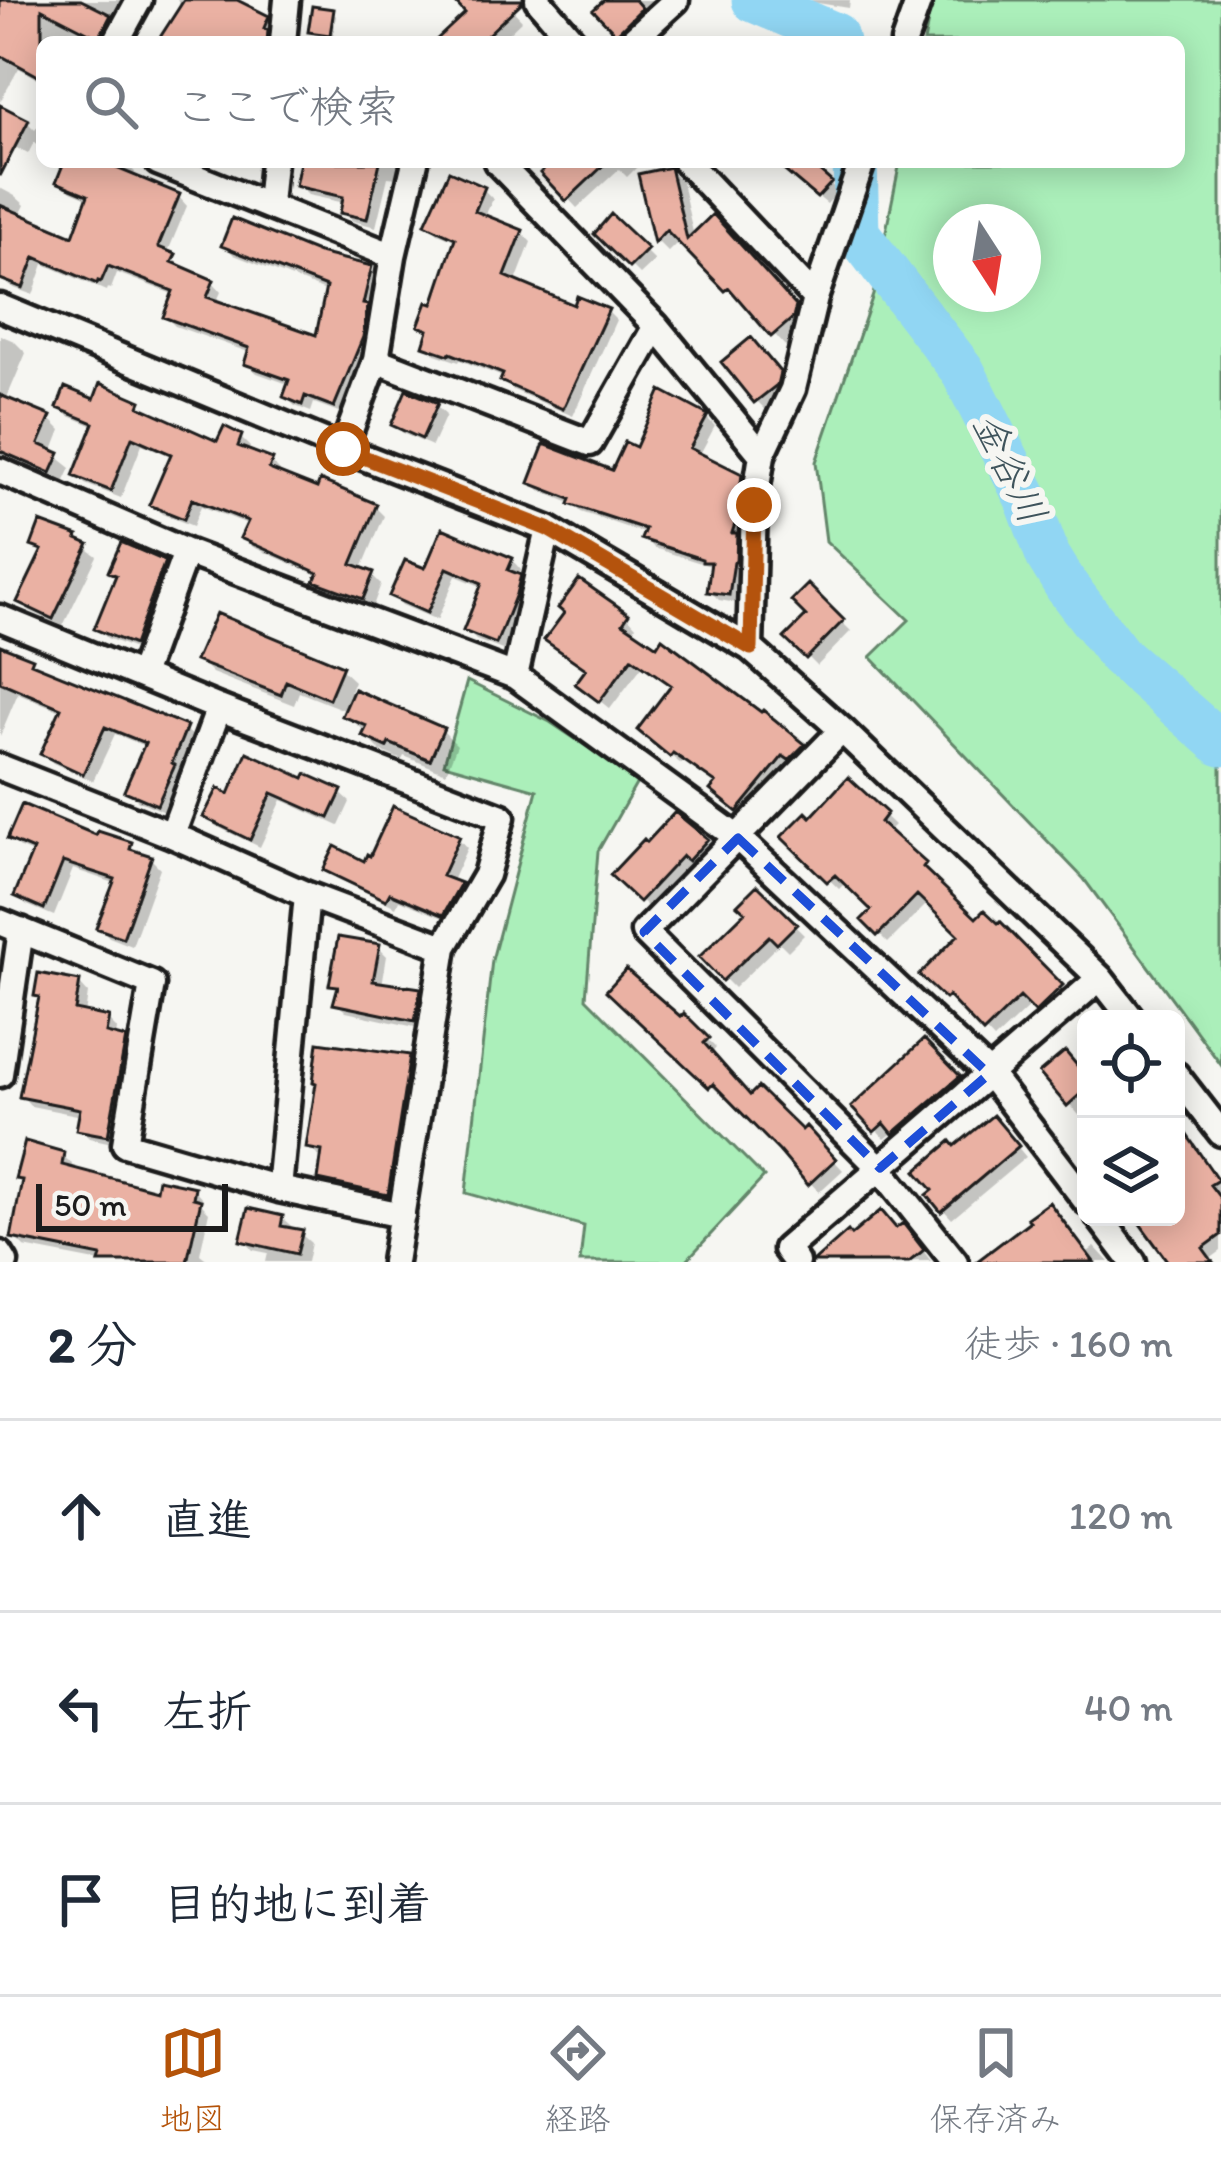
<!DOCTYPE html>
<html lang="ja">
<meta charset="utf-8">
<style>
:root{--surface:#fff;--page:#f6f6f7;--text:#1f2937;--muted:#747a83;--line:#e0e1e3;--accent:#b45309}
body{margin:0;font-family:Itim,"Klee One",sans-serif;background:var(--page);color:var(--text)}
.controls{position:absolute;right:36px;bottom:36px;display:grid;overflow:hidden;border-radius:18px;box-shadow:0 6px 30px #0003}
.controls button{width:108px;height:108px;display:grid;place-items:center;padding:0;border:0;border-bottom:3px solid var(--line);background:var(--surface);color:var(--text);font:60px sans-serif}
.compass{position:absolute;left:933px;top:204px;width:108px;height:108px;border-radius:50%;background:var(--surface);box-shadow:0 6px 30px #0003;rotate:168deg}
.scale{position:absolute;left:36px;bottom:30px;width:192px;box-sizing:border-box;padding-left:12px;border:6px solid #1c1c1c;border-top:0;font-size:33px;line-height:42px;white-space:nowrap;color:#1c1c1c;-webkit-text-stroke:9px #f6f6f2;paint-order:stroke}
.stop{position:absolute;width:36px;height:36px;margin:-27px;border:9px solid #b45309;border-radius:50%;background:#fff}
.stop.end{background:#b45309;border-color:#fff;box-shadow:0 3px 12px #0008}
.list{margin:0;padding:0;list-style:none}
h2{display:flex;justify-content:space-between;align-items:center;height:156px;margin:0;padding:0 48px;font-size:51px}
h2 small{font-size:39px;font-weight:400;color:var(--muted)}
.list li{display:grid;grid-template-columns:78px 1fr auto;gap:36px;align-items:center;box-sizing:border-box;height:192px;padding:0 48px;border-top:3px solid var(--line)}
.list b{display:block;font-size:45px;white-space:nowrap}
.list em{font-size:39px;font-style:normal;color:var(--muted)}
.icon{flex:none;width:66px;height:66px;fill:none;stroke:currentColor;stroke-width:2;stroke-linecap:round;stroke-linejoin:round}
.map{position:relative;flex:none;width:1221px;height:1262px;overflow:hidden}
.search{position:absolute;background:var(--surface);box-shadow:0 6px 30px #0003;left:36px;right:36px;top:36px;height:132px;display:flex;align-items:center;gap:30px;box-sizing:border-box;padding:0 42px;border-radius:18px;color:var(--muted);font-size:45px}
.sheet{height:732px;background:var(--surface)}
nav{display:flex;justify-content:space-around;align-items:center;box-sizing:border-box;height:168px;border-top:3px solid var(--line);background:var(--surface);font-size:33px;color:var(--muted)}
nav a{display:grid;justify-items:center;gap:6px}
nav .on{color:var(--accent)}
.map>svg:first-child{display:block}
.green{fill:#abefba;stroke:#64866b;stroke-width:3;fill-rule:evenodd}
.shadow{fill:#0003}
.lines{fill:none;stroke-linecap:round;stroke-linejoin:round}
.river{stroke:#91d6f3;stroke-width:45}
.building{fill:#eab1a3;stroke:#1c1c1c;stroke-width:3}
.minor-casing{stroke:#1c1c1c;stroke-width:33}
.minor{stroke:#f6f6f2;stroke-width:24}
.route{stroke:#b45309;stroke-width:15}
.marked{fill:none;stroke:#1d4ed8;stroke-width:9;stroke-dasharray:24 15;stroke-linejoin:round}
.labels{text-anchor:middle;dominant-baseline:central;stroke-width:12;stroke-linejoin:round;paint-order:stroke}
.water-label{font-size:39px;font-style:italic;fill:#3f545c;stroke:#f6f6f2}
</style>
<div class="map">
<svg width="1221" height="1262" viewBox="0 0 1221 1262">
<rect width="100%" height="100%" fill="#f6f6f2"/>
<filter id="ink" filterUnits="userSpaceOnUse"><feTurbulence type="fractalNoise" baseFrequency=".00833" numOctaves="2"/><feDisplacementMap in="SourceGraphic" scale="24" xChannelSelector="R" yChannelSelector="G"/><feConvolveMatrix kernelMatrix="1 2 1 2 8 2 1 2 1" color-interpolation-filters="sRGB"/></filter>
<g filter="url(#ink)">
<path class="green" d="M932,0H1221V1065L1084,879L871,657L909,620L826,541L816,462L873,295L900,162H1179V42H924ZM951,222H1023V294H951Z
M467,681L550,722L638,781L598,851L586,998L764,1177L685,1262H580L584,1226L466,1193L492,960L537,790L444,764Z"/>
<path class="shadow" d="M0,0H135L113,42H42V81L19,68L0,102Z
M177,0H230L267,19L277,28L275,42H160L182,8Z
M457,0H503L522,20L499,42H440L469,13Z
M608,0H664L627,41L598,10Z
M799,0H850L849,8Z
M332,12L336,16L333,37L315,35L311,31Z
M0,109L27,122L35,130L38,126L42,128V149L34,142L28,154L0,139Z
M66,162H124L135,172L133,178L178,196L187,206L167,254L183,266L182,270L212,282L221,292L216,303L318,339L328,292L234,255L225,246L318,256L370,269L380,278L371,313L376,317L371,347L344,414L314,403L311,412L295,406L286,397L291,385L257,373L247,364L251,353L175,326L166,317L175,295L117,273L111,289L107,288L106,291L44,264L33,295L9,286L0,277V188L15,196L25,205L19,217L74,240L90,199L71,191L62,182Z
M303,162H408L405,179L388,177L376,227L353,221L343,212L345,203L308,195L298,185Z
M556,162H642L627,177L619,169L577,208L544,173Z
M776,162H810L838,192L827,204Z
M669,170L682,182L694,237L725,231L807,320L805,330L786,347L742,298L739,301L680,240L668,252L657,241L642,176Z
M484,190L493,199L484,218L522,233L531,242L515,284L575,309L607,311L616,320L573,416L513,390L503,381L505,378L460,360L459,362L435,354L426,345L430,334L422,326L435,308L457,241L438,233L428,224Z
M612,218L655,261L640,275L598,233Z
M0,335L14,341L26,353L6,400L49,418L61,430L52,453L71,468L64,483L30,468L19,458L0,449Z
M760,351L788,384L786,394L766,410L757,401Z
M95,403H139L150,414L219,445L241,438L250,447L247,452L271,462L280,471L278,476L375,507L384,516L361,571L372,575L381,584L373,606L327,590L318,581L320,576L253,547L244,538L250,525L201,506L193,526L162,514L153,504L173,457L142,444L121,498L85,484L76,475L96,427L69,416L60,407Z
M436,406L446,415L432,446L404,434L394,425Z
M704,415L715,426L699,456L741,476L750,486L745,528L741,541L745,545L737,603L719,600L710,591L713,569L710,566L654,548L645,538L646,534L581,512L573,504L541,491L532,482L614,474L637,451Z
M444,532L512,560L521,570L518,577L528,587L505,651L476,640L467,631L483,587L456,576L437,620L402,605L393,595L426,572Z
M81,544L97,556L63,626L30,611L21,601L43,554L35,545Z
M163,563L173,573L144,653L107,638L97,628L118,578L112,572Z
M808,589L851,631L817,666L789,638L811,616Z
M627,616L636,626L632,632L763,715L812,756L748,819L724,799L719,785L684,760L681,764L650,739L674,687L643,665L610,709L579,684Z
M0,648L31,660L41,670L185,729L195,738L180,774L183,777L167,813L137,800L128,791L147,747L115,734L93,781L53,763L43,753L63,712L18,693L0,736Z
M199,660L341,669L354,681L350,691L442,730L457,745L446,773L404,756L402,760L381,751L366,736L367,733L346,715L347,711L299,692L294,705L212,673Z
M249,756L340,793L350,802L339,826L282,800L260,847L216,826L207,817L230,798Z
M848,781L894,825L887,832L933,875L930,878L976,923L1000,925L1070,996L1046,1019L1032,1004L994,1040L959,1003L956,1006L923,975L962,935L929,902L888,943L865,920L875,911L846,882L839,889L785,837L811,821Z
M675,817L716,851L699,868L693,863L650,909L614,875L648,846Z
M10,838L98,839L130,845L141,856L151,859L160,868L132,946L109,937L100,927L117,884L73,869L54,916L27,905L17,896L35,854L20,848Z
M458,838L467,848L451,883L460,886L469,895L453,922L399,900L396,907L336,878L327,869L365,865Z
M757,889L804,935L788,951L780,943L734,988L703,957L749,912Z
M378,947L387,956L382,985L419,991L428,1000L424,1029L346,1012L337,1003L340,991L332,983Z
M79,983L88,993L85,1015L108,1020L117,1029L116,1038L125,1040L134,1050L117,1144L89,1138L80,1129L82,1116L31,1106L22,1096L42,1000L37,995Z
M610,991L681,1021L684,1017L716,1048L711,1054L750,1099L802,1134L806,1131L843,1170L819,1192L724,1091L720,1094Z
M924,1043L967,1087L905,1141L895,1131L885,1139L856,1107Z
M409,1058L418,1067L397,1203L330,1189L321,1179L324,1157L318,1156L309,1147Z
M1043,1073L1086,1079V1122L1078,1114Z
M1176,1125L1221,1185V1193L1217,1196L1221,1201V1251L1210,1259L1172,1262L1139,1217H1176Z
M1002,1128L1026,1157L952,1219L931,1196L955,1149Z
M62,1155L72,1164L71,1171L158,1193L194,1189L203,1199L202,1205L209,1212L200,1254L210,1262H101L24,1247L14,1237L24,1184L19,1178Z
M282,1218L311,1243L307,1262H266L268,1253L253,1250L244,1240Z
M897,1232L912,1236L931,1261L831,1262Z
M1095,1247L1109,1262H989L1086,1253Z"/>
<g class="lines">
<path class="river" d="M754,0L835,35L837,42
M855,162L857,233L962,370L1026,497L1048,556L1067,587L1119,655L1221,744"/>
</g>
<path class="building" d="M0,0H81L111,15L99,38L42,9V78L0,55Z
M184,0H237L269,16L264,28L268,30L267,42H157Z
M453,0H522V2L480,42H434L465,13Z
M604,0H635L642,8L616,34L593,10Z
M312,6L334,9L330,35L308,32Z
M0,105L29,120L0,176Z
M64,162H102L180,194L158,247L176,254L172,262L214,280L207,297L316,335L326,287L221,246L232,218L319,253L372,266L363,304L368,305L363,337L334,407L305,396L302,405L283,397L289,380L244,364L249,348L163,317L173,291L108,266L101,282L98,281L97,284L35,257L23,288L0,279V205L73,236L88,195L56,182Z
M300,162H380L367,219L340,213L343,197L295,186Z
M551,162H607L566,201L540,173Z
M774,162H809L832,182L817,198Z
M670,167L687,239L713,214L796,306L793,318L771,337L729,288L725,291L666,230L654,243L638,174Z
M449,171L485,187L475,211L523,230L505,276L574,305L577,296L609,309L563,409L500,381L503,374L450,353L449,355L423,346L428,330L418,326L427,302L433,304L455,238L425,224Z
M611,214L648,249L629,268L594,234Z
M751,337L780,372L777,385L754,403L721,362Z
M100,383L141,401L139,406L217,441L224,426L242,435L238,446L273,459L269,469L317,488L320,480L377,504L352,564L374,572L363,599L314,581L318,573L240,538L248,521L192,499L184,519L149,505L171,454L132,437L111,491L73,476L94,423L57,408L65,387L94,399Z
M406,390L438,403L422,439L391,425Z
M661,390L708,415L690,448L742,474L737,518L732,533H737L736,562H734L729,595L707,592L711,562H702V559L641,539L645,529L569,504L571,499L529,483L544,444L612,470L625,442L636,447Z
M0,395L51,416L39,444L60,453L51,473L0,451Z
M40,522L78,536L77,539L89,544L53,619L17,602L42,550L31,546Z
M442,528L513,558L508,570L521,575L516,594L496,644L463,631L482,583L447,568L427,613L389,596L405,560L425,568Z
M121,542L165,561L134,645L94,629L116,575L108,572Z
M579,579L629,614L623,623L657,646L662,638L761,712L763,710L805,744L789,760L783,756L737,812L710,790L716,783L673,753L670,757L637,730L671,685L632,658L599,702L575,684L586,669L544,640L564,613L558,608Z
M808,584L844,620L806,659L784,638L806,616L791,601Z
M216,613L343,666L329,699L286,681L281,695L195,661Z
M0,645L33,658L31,663L187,726L172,763L175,765L157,805L124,791L145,743L105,727L83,774L40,754L61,708L0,682Z
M354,689L444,728L430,760L389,743L387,747L362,736L367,726L342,716Z
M247,752L304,778L306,774L342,790L329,818L272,793L250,840L203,817L218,788L229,794Z
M848,777L887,813L880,822L926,863L923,867L976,918L984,910L998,923L1000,921L1063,985L1035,1012L1020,997L983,1033L948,996L945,999L919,975L958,935L917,895L877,936L861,920L871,910L835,875L827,882L781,837L806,812L811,817Z
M22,804L96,835L98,831L132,842L130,849L152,856L123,938L96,928L115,879L63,862L44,909L14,896L33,850L7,839Z
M393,806L460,836L442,876L461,883L443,915L390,893L386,900L323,870L335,846L364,861L367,854L370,856Z
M675,812L708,839L688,861L682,856L639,902L610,875L644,839L647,842Z
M757,885L797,924L777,944L769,936L722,981L699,957L745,912L737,905Z
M338,937L380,944L373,981L421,988L415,1021L333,1004L338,986L329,985Z
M626,969L681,1017L684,1013L709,1038L704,1043L750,1095L758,1087L802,1130L806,1126L836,1159L808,1185L779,1151L713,1084L709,1088L606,991Z
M38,973L80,981L75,1010L109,1017L106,1033L126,1038L108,1136L76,1130L80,1109L19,1097L39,997L34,996Z
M924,1039L960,1076L893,1134L884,1123L874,1132L851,1107Z
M318,1042L410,1055L388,1195L318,1180L322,1151L306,1148L316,1083L313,1082Z
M1065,1051L1086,1076V1089L1067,1106L1039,1073Z
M993,1115L1019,1146L941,1212L927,1195L933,1190L916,1171L951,1141L955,1146Z
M1176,1119L1218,1180L1210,1185L1221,1199V1235L1203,1248L1213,1262H1168L1135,1217H1176Z
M25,1141L64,1152L62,1165L156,1190L158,1179L195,1187L193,1198L201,1200L187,1262H99L101,1256L11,1238L22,1180L15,1179Z
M1049,1202L1094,1262H976L1030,1221L1027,1218Z
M248,1208L283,1216L281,1226L303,1230L297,1254L240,1241Z
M881,1210L896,1228L903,1223L924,1250L909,1262H813L848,1231L851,1235Z"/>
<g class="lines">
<g class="minor-casing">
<path id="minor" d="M538,0L574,42
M116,42L139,0
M283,42L287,0
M630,42L676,0
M904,42L919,0
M158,162L393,256
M497,162L656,326L762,455
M686,162L815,298
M269,205L273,162
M0,307L343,449L548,529L750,648L842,730L1100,978L1132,1019
M376,360L590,443L656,326
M343,449L376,360L393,256L415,162
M0,471L186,552L515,676L738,838L989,1074L1086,1201
M0,618L219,708L502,817L486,875L444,947L394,1262
M750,648L754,505L762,455L793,389L815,298L862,162
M141,675L186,552
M515,676L548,529
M842,730L644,932L880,1168L955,1262
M0,767L172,835L307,895L444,947
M172,835L219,708
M0,922L152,984L125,1144L279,1189L402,1215
M0,1074L21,930
M1176,1075L1221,1133
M279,1189L307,895
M1099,1217L1133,1262
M0,1254L5,1262
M796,1262L786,1249L1100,978"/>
</g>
<use href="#minor" class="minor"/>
</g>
</g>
<g class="lines" filter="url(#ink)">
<path class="route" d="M343,449L548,529L751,648L754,505"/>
</g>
<path class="marked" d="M738,838L989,1074L880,1168L644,932Z"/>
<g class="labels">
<g class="water-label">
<text transform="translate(1010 468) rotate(64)">金谷川</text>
</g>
</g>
</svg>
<div class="controls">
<button><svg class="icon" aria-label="locate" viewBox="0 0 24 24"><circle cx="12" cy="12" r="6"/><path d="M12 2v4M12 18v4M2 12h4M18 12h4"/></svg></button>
<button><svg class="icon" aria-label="layers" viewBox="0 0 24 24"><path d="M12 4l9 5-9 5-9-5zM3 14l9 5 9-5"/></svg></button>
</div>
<svg class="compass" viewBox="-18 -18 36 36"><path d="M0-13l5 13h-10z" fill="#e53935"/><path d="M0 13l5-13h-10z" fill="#747a83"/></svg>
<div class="scale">50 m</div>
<div class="stop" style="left:343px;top:449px"></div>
<div class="stop end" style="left:754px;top:505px"></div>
<div class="search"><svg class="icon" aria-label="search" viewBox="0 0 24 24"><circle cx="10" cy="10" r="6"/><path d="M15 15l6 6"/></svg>ここで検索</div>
</div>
<section class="sheet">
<h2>2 分<small>徒歩 · 160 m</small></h2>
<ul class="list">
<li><svg class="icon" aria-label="ahead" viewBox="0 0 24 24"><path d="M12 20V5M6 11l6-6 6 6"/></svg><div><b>直進</b></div><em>120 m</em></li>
<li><svg class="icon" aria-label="left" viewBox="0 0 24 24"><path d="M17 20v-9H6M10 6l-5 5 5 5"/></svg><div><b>左折</b></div><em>40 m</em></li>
<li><svg class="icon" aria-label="arrive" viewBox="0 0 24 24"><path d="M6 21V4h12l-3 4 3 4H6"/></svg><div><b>目的地に到着</b></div></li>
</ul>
</section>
<nav>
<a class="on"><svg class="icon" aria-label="map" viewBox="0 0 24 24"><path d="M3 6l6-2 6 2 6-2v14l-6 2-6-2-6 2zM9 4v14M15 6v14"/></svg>地図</a>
<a><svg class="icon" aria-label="directions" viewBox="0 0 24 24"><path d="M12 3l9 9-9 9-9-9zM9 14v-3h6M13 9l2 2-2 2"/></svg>経路</a>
<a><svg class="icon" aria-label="saved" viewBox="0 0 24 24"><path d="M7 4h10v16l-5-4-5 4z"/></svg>保存済み</a>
</nav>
